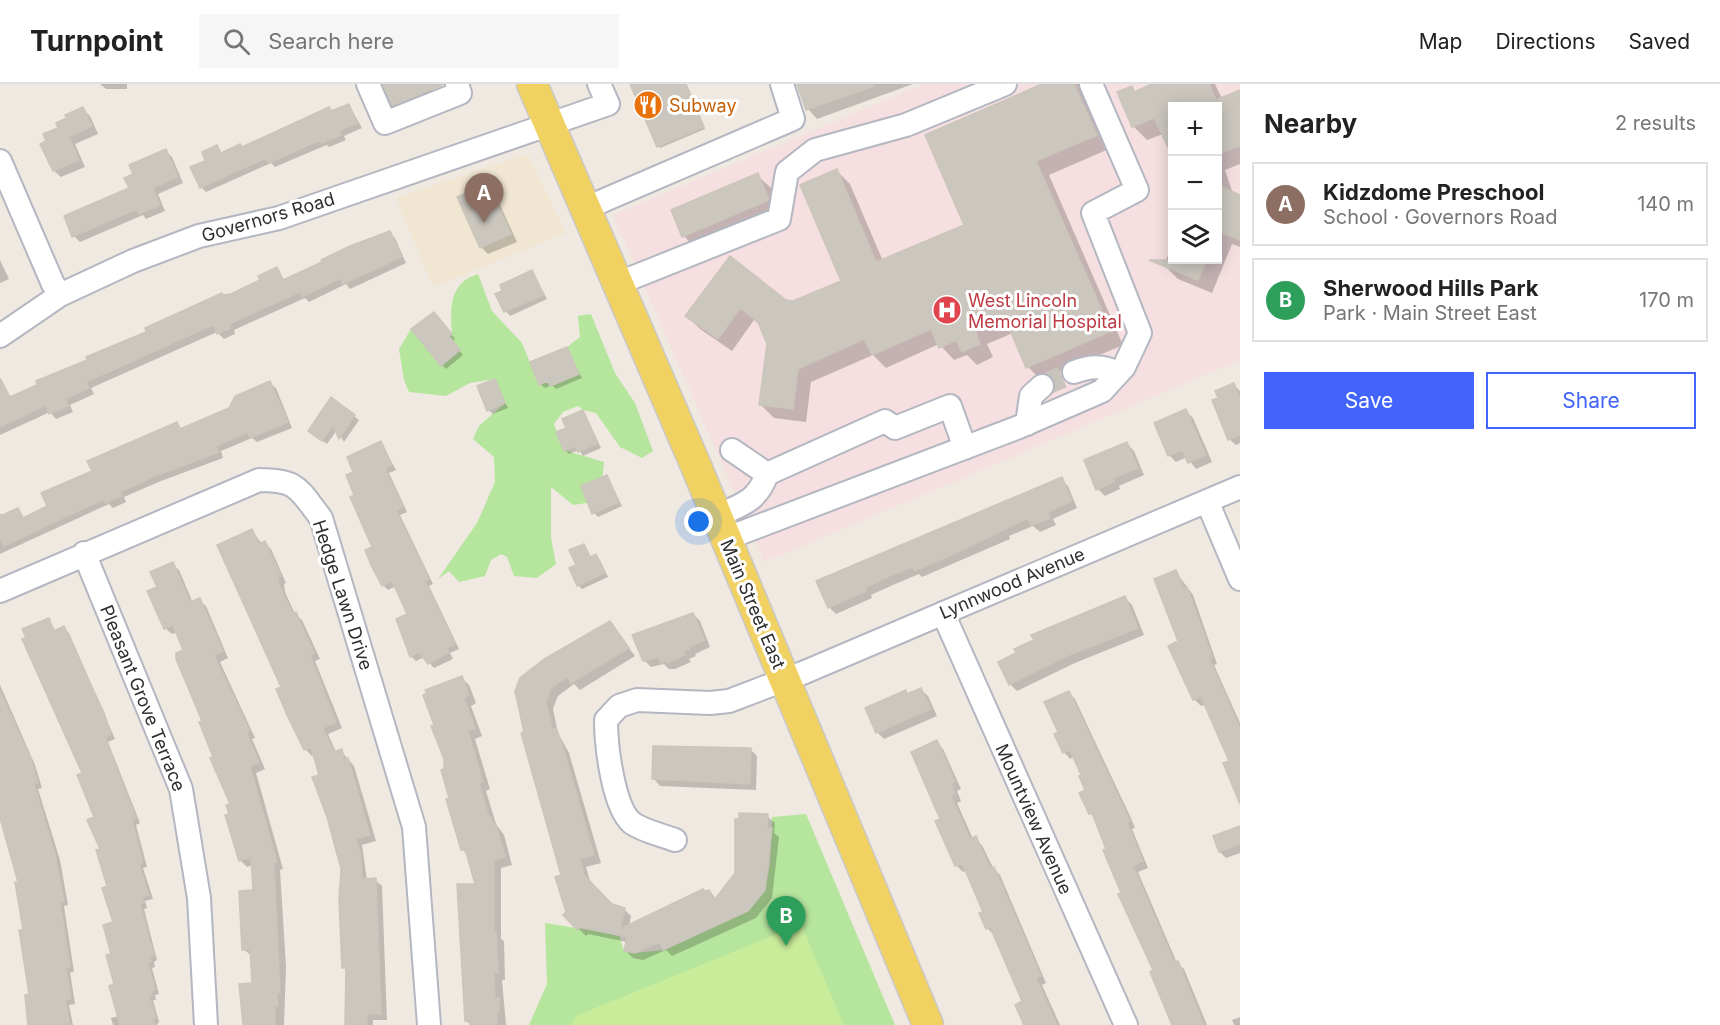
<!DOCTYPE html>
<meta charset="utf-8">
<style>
:root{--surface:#fff;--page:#f6f6f6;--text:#222;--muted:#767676;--line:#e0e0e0;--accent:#4264fb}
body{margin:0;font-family:Inter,sans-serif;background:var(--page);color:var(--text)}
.controls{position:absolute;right:18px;top:18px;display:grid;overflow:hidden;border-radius:0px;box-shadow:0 3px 15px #0003}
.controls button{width:54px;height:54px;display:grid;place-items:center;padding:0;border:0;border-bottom:2px solid var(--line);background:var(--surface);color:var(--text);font:30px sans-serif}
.you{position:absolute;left:699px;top:438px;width:21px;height:21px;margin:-15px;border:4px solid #fff;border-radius:50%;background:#1a73e8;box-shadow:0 0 0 9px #1a73e833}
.badge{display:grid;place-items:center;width:39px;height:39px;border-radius:50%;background:var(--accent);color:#fff;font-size:20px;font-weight:700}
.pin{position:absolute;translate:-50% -50px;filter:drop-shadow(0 2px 3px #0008)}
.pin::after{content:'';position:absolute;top:32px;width:21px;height:18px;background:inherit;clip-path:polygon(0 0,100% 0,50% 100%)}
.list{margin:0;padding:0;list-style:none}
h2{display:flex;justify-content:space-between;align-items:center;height:78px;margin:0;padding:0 24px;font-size:26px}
h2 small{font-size:20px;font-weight:400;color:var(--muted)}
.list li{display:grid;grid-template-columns:39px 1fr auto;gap:18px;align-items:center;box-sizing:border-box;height:84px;margin:0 12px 12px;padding:0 12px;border:2px solid var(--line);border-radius:0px}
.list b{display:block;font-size:22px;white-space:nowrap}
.list p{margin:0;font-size:20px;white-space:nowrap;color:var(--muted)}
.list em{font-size:20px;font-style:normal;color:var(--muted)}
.actions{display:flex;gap:12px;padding:18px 24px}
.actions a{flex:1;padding:14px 0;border:2px solid var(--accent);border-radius:0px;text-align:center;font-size:21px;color:var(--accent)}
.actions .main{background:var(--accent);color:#fff}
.icon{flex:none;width:33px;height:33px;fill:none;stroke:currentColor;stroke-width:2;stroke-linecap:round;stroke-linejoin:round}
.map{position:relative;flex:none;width:1240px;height:941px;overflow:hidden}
header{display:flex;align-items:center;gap:36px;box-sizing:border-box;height:84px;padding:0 30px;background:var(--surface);border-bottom:2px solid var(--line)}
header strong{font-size:28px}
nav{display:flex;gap:33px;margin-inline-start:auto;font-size:21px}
.search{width:420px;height:54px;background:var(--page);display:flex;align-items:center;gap:15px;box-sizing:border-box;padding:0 21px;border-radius:0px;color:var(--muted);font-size:22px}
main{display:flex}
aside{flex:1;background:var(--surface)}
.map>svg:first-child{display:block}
.education{fill:#f0e6d1}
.medical{fill:#f5dfe0;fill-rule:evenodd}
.green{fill:#b6e59e}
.pitch{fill:#c9ec9a}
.shadow{fill:#0003}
.building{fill:#cbc7bf;stroke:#cbc5ba;stroke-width:1.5}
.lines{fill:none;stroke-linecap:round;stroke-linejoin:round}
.minor-tunnel{stroke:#c8c4bd;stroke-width:22;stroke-dasharray:22 11;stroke-linecap:butt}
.minor-casing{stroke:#b4b7c1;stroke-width:26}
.major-casing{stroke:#c9c9c9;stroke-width:33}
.minor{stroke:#fff;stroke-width:22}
.major{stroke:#f2d163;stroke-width:30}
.labels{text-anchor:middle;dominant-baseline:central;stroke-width:6;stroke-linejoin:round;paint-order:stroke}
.food-label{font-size:18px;fill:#c56008;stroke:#fff;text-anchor:start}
.street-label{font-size:18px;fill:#2e2e2e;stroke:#fff}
.health-label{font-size:18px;fill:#be3a42;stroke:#fff;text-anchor:start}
</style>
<header>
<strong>Turnpoint</strong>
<div class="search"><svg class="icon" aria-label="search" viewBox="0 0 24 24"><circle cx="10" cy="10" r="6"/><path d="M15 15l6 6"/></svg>Search here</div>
<nav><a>Map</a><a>Directions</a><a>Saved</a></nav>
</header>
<main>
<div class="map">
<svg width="1240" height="941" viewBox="0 0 1240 941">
<rect width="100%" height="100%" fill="#efe9e1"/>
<path class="education" d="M528,70L566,149L433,203L396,114Z"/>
<path class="medical" d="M924,0H1240V276L765,478L613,131ZM1172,22H1218V176H1172Z"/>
<path class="green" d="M478,190L492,227L522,259L539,300L578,290L567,263L580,253L578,232L591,230L615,289L635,319L653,367L642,374L620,363L596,329L583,326L578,322L563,328L554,340L564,366L604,378L600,417L573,421L551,403V454L556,480L537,494L514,492L507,473L501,470L491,476L485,492L459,498L449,487L438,495L477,439L495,398L494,373L473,355L479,342L505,319L495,295L470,299L446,312L409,308L404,296L399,265L411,245L441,282L460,267L449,252L452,250C450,224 449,199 478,190Z
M806,730L895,941H529L547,900L545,839L619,851L624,867L635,869L664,866L748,827L765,806L770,780L772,733Z"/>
<path class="pitch" d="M801,840L844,941H571L576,932Z"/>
<path class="shadow" d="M100,0H127V5H106Z
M384,0H430L435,13L400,28L393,21Z
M632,0H686L705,45L660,64Z
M798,0H913L817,35L808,25Z
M1046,0H1079L1082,3L1109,65L1049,91L1123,261L1041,296L1028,283L1013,249L987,260L993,273L977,281L967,271L954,276L939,260L886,284L873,271L811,298L806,338L774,334L761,321L768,260L761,242L754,236L732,267L700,245L687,232L793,218L843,197L837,87L850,100L883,177L966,142Z
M1155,0H1215L1222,15L1240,8V80L1225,86L1233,110L1240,112V163L1232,160L1212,209L1178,195L1164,181L1172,161V176H1218V22H1172L1163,50L1147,56L1133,42L1132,4L1136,8Z
M349,21L362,44L344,52L346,56L329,63L327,61L317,65L275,83L271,79L206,108L201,103L207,77L217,63L223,70L242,64Z
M83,25L90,32L98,50L75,60L85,83L61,93L54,87L60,45Z
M166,67L172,73L183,99L158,110L165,127L146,135L143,131L80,158L74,152L130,105L135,91Z
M757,91L771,104L781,129L697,166L684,152Z
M490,105L496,112L517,158L488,170L481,163V109Z
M389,148L395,154L406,179L350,205L346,200L309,218L305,214L234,246L235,250L224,255L217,248L91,304L94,310L70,321L73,328L56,335L50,328L0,351V314H11L224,213L262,197L276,185L285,197Z
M0,176L9,195L0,199Z
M532,187L547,215L510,232L506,227L504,207Z
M438,234L455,255L452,257L463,271L446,285L442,281Z
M567,265L582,294L556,305L552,301L545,304L540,300Z
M494,297L508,324L493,330L488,326Z
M270,299L276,304L292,344L257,358L252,354L221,367L223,374L161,397L124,413L126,418L113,424L109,420L0,470V430L5,431L17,426L25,435L49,423L94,388L177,340L182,345L230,325Z
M1234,301L1240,307V359L1236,361L1229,355Z
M331,315L359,336L344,358L337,346L327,360L314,351Z
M1186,327L1193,334L1212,378L1196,385L1187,373L1176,378L1169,371Z
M583,328L601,364L583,372L579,366L569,370L565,366L568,345Z
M381,359L396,386L389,389L407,428L400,431L433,500L429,502L459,565L450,569L453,575L434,584L424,573L416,577L411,572L409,530L396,502L388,506L383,501L356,411L355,389Z
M1127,360L1134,367L1144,391L1119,402L1120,405L1105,412L1098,405Z
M607,392L622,422L598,433L594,429Z
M1061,395L1068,402L1077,424L1053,435L1056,441L1040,448L1033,442L1009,452L1010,455L922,493L919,490L893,501L871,511L872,514L836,530L829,523Z
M252,447L262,460L265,459L271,465L286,499L284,500L285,508L295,530L302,536L320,575L315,577L342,644L328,650L336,668L341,667L354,682L376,757L362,761L367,796H375L382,802L387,936H373V941H346L347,886L344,883L342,785L315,670L312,672L305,665L283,604Z
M583,462L591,474L596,472L600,476L608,493L582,505L578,501V482Z
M172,480L179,486L193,519L199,516L206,522L228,574L220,578L255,654L252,655L265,685L256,689L283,785L280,786L286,883L284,941H244L253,901L252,872L243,865L254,807L253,781L247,783L240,776L232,721L185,567L177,548L172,550L165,544L159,504Z
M1176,488L1193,511L1217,580L1214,581L1240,639V721L1225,680L1231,678L1206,620L1201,622L1194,615L1180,558Z
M1125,514L1132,521L1144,551L1075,579L1017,607L1010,600Z
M693,530L700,537L710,563L695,570L696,572L689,575L691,578L675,585H669L664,580L651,583L644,576Z
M48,535L56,548L64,544L69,549L115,655L108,658L140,739L136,741L147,783L143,784L153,815L145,817L147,824L144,825L157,876L154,878L155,883L152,884L159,910L155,911L156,916H153L159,938L157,941H113L111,934L119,932L113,871L115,839L96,733Z
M610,539L635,572L580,606L574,600L558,612L553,625L558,649L569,669L601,779L586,783L591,800L612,822L624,825L631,832L629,842L708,808L716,816L737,790L767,732L775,739L774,749L779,753L772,814L756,834L672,872L666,866L643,876L633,874L625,866L627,858L588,850L586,852L565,831L567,828L563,792L516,607Z
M461,593L469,601L476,619L471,622L482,652L475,655L490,705L486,707L496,740L504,751L512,781L501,784V855L504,857L505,896H502L506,941H471L466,937L477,801L468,771L462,765L445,675L436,642Z
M0,601L35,681L42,704L38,705L60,776L68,821L64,822L74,888H70L75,920L69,921L73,941H31L30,911L23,873L25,872L24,847L19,799L0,729Z
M921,606L928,612L937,632L884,655L877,648L905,607L909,611Z
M1069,609L1075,615L1130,732L1135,744L1132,745L1148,784L1138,788L1177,879L1184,885L1207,941H1173L1108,766L1096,735L1090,729L1083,691L1075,672L1070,675L1064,668L1060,649Z
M937,658L943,665L961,705L957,707L961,717L957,719L973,755L982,761L993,784L1000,791L1046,899L1042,901L1060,941H1023L1022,939L1024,938V918L994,851L987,844L985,829L967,786L963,788L956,781L942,736Z
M750,665L757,672L756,706L660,702L654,695Z
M1240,744V769L1226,774L1220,768L1215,753Z
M1240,933V941H1234L1232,936Z"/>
<path class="building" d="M383,0H444L392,22Z
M630,0H686L704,43L657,63Z
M797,0H873L874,2L806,26Z
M1042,0H1074L1097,51L1036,77L1111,247L1026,284L1005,234L975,246L980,260L962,268L956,256L939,264L931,245L872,271L864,255L798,285L793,325L759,321L767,260L758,238L740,224L718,255L685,232L730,172L786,216L793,217L841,197L800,101L837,85L876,178L964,141L925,51Z
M1152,0H1209L1218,20V15L1240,6V62L1218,70V22H1173V74L1154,34L1132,43L1117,8L1132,2L1134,8Z
M349,20L357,39L340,46L341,51L322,59L321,56L311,60L269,79L266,74L200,104L190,83L205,77L202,68L217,61L221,69L240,60L242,63L329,23L331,27Z
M83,23L92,42L69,53L79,76L53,87L40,60L46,57L43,50L58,44L56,39L67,34L65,31Z
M166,65L178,93L153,104L160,121L139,130L137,125L72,153L64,132L129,104L124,94L133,90L129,81Z
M758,89L769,116L682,153L671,126Z
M1218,101L1240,111V156L1218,147Z
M490,103L511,150L480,164L457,113L478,104L480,108Z
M390,147L402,173L343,200L341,194L302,213L300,208L229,240L231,244L217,250L213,241L86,298L89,304L65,315L68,322L49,330L46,321L0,343V294L10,313L37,301L36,297L87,276L86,273L146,248L145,244L222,209L223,211L231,210L260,196L258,192L277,183L283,196L322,178L321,176L350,162Z
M1149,176H1207L1198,196Z
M532,186L544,211L504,228L495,210L502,207L500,201Z
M434,228L452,250L449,252L460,266L441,282L411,245Z
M567,263L579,290L550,302L548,297L539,301L530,278Z
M495,295L505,319L487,327L477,302Z
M270,297L288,338L250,354L248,348L216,362L219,368L155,392L120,408L122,412L106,419L104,415L4,462L0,454V432L18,424L23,434L47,422L41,409L92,387L87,377L177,338L180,345L229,324L235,312Z
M1234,299L1240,315V351L1228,356L1212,316L1218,314L1215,307Z
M331,313L355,331L339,355L333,341L322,357L308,347Z
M1186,325L1206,371L1188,379L1182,366L1168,372L1154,339Z
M583,326L598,359L578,368L575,362L564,367L556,348L566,344L562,335Z
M381,357L392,381L385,384L403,423L396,426L429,495L425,497L455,560L447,564L449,569L428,580L419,568L410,573L396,535L407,530L392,497L382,502L371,481L365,466L372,463L350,413L354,411L346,391L353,388L347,373Z
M1127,358L1138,384L1113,394L1114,398L1096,406L1084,376Z
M607,391L619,418L592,430L581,402Z
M1062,393L1072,417L1048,428L1050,434L1031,442L1028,434L954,470L914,487L912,483L885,494L865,504L866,507L828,524L816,497Z
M252,445L259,460L265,457L281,492L278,493L279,501L293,530L296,528L314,569L310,571L336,638L323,644L334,668L342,665L344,675L348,674L370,751L356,755L361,772L362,795L376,794L381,930H367V941H345L346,884H342L339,817L341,785L327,733L312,693L319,691L311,663L304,666L287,631L276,605L281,603L217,461Z
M584,460L590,473L596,470L605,489L577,502L569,484L576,481L569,466Z
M173,478L190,518L200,514L223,567L214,571L250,647L247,649L259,678L250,682L277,778L274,779L280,909H277L278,922H275V941H243L239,900L252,899L250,866H242L239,807L253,806L251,773L239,777L225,731L229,730L226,721L230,720L210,674L213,673L199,638L202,637L176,575V569L183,566L173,541L164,545L147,507L157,503L150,488Z
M1176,486L1184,505L1187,503L1212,573L1209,574L1240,644V720L1223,679L1229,677L1201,613L1193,616L1168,562L1178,557L1154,495Z
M1125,512L1138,544L1067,572L1009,601L998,578L1016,569L1014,565L1034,556L1031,551Z
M693,529L705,556L689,563L690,565L683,568L685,571L667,579L666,577L661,579L658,573L643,577L632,551Z
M49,534L54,547L64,542L104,629L111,650L105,653L136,734L132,736L143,778L139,780L149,811L142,813L144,819L140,820L154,872L150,873L151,878L148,879L155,906L151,907L152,911L149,912L156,934L153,935L155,941H120L109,902L114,900L106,871L111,870L103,841L113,838L102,804L107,802L96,766L100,765L87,736L94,733L77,691L82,689L22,555L26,554L22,545Z
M610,537L629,564L571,599L567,593L551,604L546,617L552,645L556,644L562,660L594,771L580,775L584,791L612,820L625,824L620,845L703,805L705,807L709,806L715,815L735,789V735H739V729L768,730L767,744H772L765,806L748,827L663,866L660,858L635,869L624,867L627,853L580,843L577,846L563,831L566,828L555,793L561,791L521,649L524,648L515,607L520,594L544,575Z
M462,592L469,611L464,614L475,644L468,647L483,698L479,699L489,734L491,733L494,742L496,741L505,773L494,776V848H496L498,889H494L495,915L499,914V928L497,929V941H470V937H465L457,800H475L465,765L461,766L446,715L449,714L441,686L444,685V675L431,642L434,641L423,611L427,609L425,606Z
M921,604L931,625L876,649L865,624L906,606L907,610Z
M0,607L31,675L38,699L34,700L55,770L64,817L60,818L70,883L66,884L71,915L65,916L70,941H28L25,911L29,910L19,846H23L15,798H18L0,734Z
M1069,607L1124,724L1130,737L1127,738L1143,777L1133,782L1174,878L1178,877L1204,941H1172L1150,888L1153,886L1118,810L1121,809L1103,766L1106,765L1092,729L1089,730L1079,709L1085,706L1079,692L1081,691L1070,666L1063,669L1054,650L1058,648L1044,618Z
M937,656L955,698L951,700L955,710L951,712L970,755L976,752L990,784L994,783L1041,892L1036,894L1057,941H1024L1015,921L1022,917L990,843L986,845L979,829L983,828L962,779L955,782L935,737L940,735L911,668Z
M653,662L751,664L750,700L652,695Z
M1240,742V760L1219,768L1213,752Z"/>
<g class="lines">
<path class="minor-tunnel" d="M1042,302L1074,288"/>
<g class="minor-casing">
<path id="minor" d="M368,0L385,39L460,9L457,0
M0,77L53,200L60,211
M586,124L793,35L782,0
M619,199L779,135L787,88L815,66L906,41L1005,0
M0,252L60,211L133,177L199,152L279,134L608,20L599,0
M1074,288C1091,282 1102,281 1118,289
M1027,340L1031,312L1042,302
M732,366L767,390
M1207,417L1240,495
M716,432C741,421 757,418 767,390L885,337L895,344L950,322L965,364
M725,455L1019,343L1102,307L1124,283L1140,249L1093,129L1137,106L1091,0
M84,469L181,705L199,814L206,941
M0,507L259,396C299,396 298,405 321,434L414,743L429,941
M943,529L1126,941
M675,756C662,751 643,747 632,739C613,723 606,661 606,636L619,622L637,616L710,619L729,617L805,588L1240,403"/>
</g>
<g class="major-casing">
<path id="major" d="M532,0L696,382L928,941"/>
</g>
<use href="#minor" class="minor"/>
<use href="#major" class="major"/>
</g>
<defs>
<g id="restaurant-disc" transform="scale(1.5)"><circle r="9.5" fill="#e8710a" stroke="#fff"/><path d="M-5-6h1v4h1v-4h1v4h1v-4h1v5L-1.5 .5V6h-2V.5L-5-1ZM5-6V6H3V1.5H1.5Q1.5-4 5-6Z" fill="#fff"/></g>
<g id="hospital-disc" transform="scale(1.5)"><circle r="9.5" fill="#e0444e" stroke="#fff"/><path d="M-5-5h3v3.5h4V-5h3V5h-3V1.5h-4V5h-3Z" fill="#fff"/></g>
</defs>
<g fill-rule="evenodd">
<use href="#restaurant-disc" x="648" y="21"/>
<use href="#hospital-disc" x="947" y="226"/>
</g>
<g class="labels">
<g class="food-label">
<text x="669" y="21">Subway</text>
</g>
<g class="street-label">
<text transform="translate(268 133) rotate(-16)">Governors Road</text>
<text transform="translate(1012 499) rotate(-23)">Lynnwood Avenue</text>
<text transform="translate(343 511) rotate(72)">Hedge Lawn Drive</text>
<text transform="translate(753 520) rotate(67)">Main Street East</text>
<text transform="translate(143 614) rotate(68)">Pleasant Grove Terrace</text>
<text transform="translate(1034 735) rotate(66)">Mountview Avenue</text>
</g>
<g class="health-label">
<text x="968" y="216">West Lincoln<tspan x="968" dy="21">Memorial Hospital</tspan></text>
</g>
</g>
</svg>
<div class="controls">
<button>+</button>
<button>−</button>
<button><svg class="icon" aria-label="layers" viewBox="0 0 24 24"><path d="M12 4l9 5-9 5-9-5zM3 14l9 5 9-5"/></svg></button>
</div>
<div class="you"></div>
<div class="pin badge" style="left:484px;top:139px;background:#8d6e63">A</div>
<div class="pin badge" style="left:786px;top:862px;background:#2e9e5b">B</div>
</div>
<aside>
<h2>Nearby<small>2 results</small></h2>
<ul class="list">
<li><span class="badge" style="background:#8d6e63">A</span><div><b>Kidzdome Preschool</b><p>School · Governors Road</p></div><em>140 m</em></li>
<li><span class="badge" style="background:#2e9e5b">B</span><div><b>Sherwood Hills Park</b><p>Park · Main Street East</p></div><em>170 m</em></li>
</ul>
<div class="actions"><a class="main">Save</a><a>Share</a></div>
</aside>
</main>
